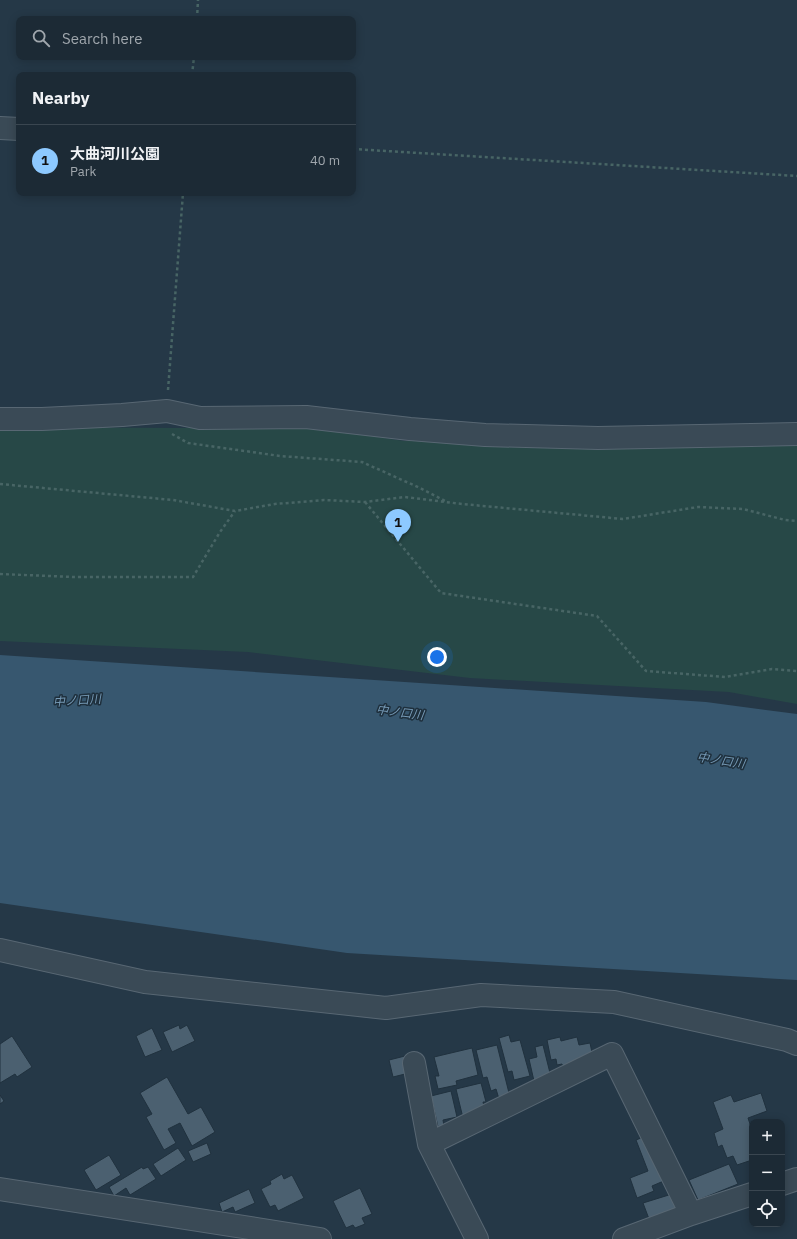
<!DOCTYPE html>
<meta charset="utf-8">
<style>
:root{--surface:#1c2a35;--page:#25323d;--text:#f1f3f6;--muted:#a0a7ad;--line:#3a4650;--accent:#8dc9ff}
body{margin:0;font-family:"IBM Plex Sans","Noto Sans JP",sans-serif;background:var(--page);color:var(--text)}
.controls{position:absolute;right:12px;bottom:12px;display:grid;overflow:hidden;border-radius:8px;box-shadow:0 2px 10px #0003}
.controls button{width:36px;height:36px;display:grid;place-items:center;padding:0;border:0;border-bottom:1px solid var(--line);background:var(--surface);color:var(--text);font:20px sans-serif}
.you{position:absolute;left:437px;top:657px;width:14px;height:14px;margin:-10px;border:3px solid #fff;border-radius:50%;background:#1a73e8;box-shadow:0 0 0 6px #1a73e833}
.badge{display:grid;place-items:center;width:26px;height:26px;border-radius:50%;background:var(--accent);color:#111;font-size:13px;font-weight:700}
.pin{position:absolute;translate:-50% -33px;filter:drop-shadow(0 1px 2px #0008)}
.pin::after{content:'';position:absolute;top:21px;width:14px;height:12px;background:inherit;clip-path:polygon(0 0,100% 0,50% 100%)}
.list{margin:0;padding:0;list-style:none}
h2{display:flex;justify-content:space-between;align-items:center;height:52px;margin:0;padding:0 16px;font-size:17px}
h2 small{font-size:13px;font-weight:400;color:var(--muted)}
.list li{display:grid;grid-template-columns:26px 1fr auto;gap:12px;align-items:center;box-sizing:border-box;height:72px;padding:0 16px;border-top:1px solid var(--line)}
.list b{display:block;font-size:15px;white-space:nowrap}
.list p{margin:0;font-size:13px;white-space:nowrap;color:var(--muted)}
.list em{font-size:13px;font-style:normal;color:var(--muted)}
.icon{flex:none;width:22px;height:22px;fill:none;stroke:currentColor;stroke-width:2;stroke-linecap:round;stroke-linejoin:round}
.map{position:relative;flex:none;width:797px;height:1239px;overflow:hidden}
.search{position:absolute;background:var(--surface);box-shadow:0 2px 10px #0003;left:16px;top:16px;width:340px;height:44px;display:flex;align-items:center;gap:10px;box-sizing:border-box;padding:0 14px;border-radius:8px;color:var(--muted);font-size:15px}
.panel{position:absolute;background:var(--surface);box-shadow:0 2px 10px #0003;left:16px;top:72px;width:340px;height:124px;border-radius:8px}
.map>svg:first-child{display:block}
.green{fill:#274847}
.water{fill:#37576f}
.building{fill:#4b6070;stroke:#20313e}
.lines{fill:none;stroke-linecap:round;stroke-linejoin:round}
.minor-casing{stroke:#586773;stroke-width:24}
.path{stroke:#486565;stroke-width:2.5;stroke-dasharray:3 3;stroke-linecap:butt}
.minor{stroke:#3a4a56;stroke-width:22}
.labels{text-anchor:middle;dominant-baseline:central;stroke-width:3;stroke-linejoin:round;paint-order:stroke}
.water-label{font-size:12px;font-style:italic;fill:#7599b5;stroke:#1e2f3c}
</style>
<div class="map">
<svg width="797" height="1239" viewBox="0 0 797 1239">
<rect width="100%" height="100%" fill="#253847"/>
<path class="green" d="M296,425L404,441L797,443V704L729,692L470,678L248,652L0,641V427L181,428Z"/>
<path class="water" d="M0,655L706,702L797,714V980L347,953L0,903Z"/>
<path class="building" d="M179,1025L180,1029L187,1025L195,1041L172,1052L163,1032Z
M152,1028L162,1050L145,1057L136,1036Z
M509,1035L511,1042L520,1040L530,1076L514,1080L512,1071L508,1072L499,1038Z
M12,1036L32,1067L17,1077L15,1074L0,1083V1044Z
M560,1037L561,1041L577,1037L579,1045L590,1043L593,1057L563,1068L562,1064L557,1065L556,1059L551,1060L547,1040Z
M497,1045L510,1097L499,1099L496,1089L491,1091L487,1077L483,1078L476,1050Z
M543,1045L551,1077L534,1081L529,1059L537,1057L535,1047Z
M472,1048L478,1075L456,1081L457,1085L438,1089L435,1076H439L434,1057Z
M405,1056L409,1073L393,1077L389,1060Z
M167,1077L188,1114L201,1107L215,1132L192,1146L180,1123L168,1129L176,1143L164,1150L146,1117L152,1114L140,1093Z
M481,1083L486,1102H483L485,1110L463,1118L456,1089Z
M451,1091L457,1117L443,1120L444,1126L438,1127L431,1096Z
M761,1093L767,1111L748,1118L752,1130V1160L737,1165L733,1156L727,1158L722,1145L718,1147L714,1133L723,1129L713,1102L731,1095L734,1102Z
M0,1095L4,1101L0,1104Z
M648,1135L666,1180L652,1186L654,1191L637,1198L630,1178L648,1171L636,1140Z
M207,1143L211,1154L193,1162L188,1151Z
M178,1148L186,1160L161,1176L153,1164Z
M109,1155L121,1175L96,1190L84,1170Z
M729,1164L738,1184L698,1200L689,1180Z
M142,1167L143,1169L148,1167L156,1179L130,1195L126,1188L114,1196L109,1187Z
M282,1174L284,1179L292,1175L304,1198L278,1211L275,1205L270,1207L261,1189L271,1184L270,1181Z
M360,1188L372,1214L362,1218L365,1224L355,1228L353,1225L346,1228L333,1201Z
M249,1189L255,1203L235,1212L233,1207L222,1212L219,1203Z
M672,1194L677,1210L649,1219L643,1203Z"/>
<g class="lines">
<g class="minor-casing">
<path id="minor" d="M0,128L19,129
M0,419H42L122,415L167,411L200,418L306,417L410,429L485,435L598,438L797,434
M0,950L145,982L386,1008L481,995L614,1002L787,1040L797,1044
M414,1063L429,1144L477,1239
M429,1144L612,1054L691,1214
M782,1184L797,1179
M0,1189L320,1239
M624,1239L691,1214L752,1194"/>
</g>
<path class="path" d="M197,19L198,0
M192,75L194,57
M353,149L797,176
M168,390L183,193
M172,434L188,443L280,456L362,462L420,488L447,502
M0,484L173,500L235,511L275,504L324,500L365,502L405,497L462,504L623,519L698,507L743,509L785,520L797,521
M365,502L441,593L597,616L646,671L725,677L772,669L797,671
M0,574L72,577H193L220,532L235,511"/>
<use href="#minor" class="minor"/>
</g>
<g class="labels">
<g class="water-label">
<text transform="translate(77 700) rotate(-4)">中ノ口川</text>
<text transform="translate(400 712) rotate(7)">中ノ口川</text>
<text transform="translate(721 760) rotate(9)">中ノ口川</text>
</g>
</g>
</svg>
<div class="controls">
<button>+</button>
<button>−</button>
<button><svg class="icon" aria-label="locate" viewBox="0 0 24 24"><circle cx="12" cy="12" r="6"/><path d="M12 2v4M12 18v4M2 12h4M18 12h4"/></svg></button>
</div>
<div class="you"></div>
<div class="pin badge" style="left:398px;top:542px">1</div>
<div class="search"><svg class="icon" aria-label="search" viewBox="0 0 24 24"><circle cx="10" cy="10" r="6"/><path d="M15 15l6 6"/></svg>Search here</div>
<section class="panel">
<h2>Nearby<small></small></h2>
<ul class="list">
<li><span class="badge">1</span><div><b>大曲河川公園</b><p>Park</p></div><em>40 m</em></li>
</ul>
</section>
</div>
